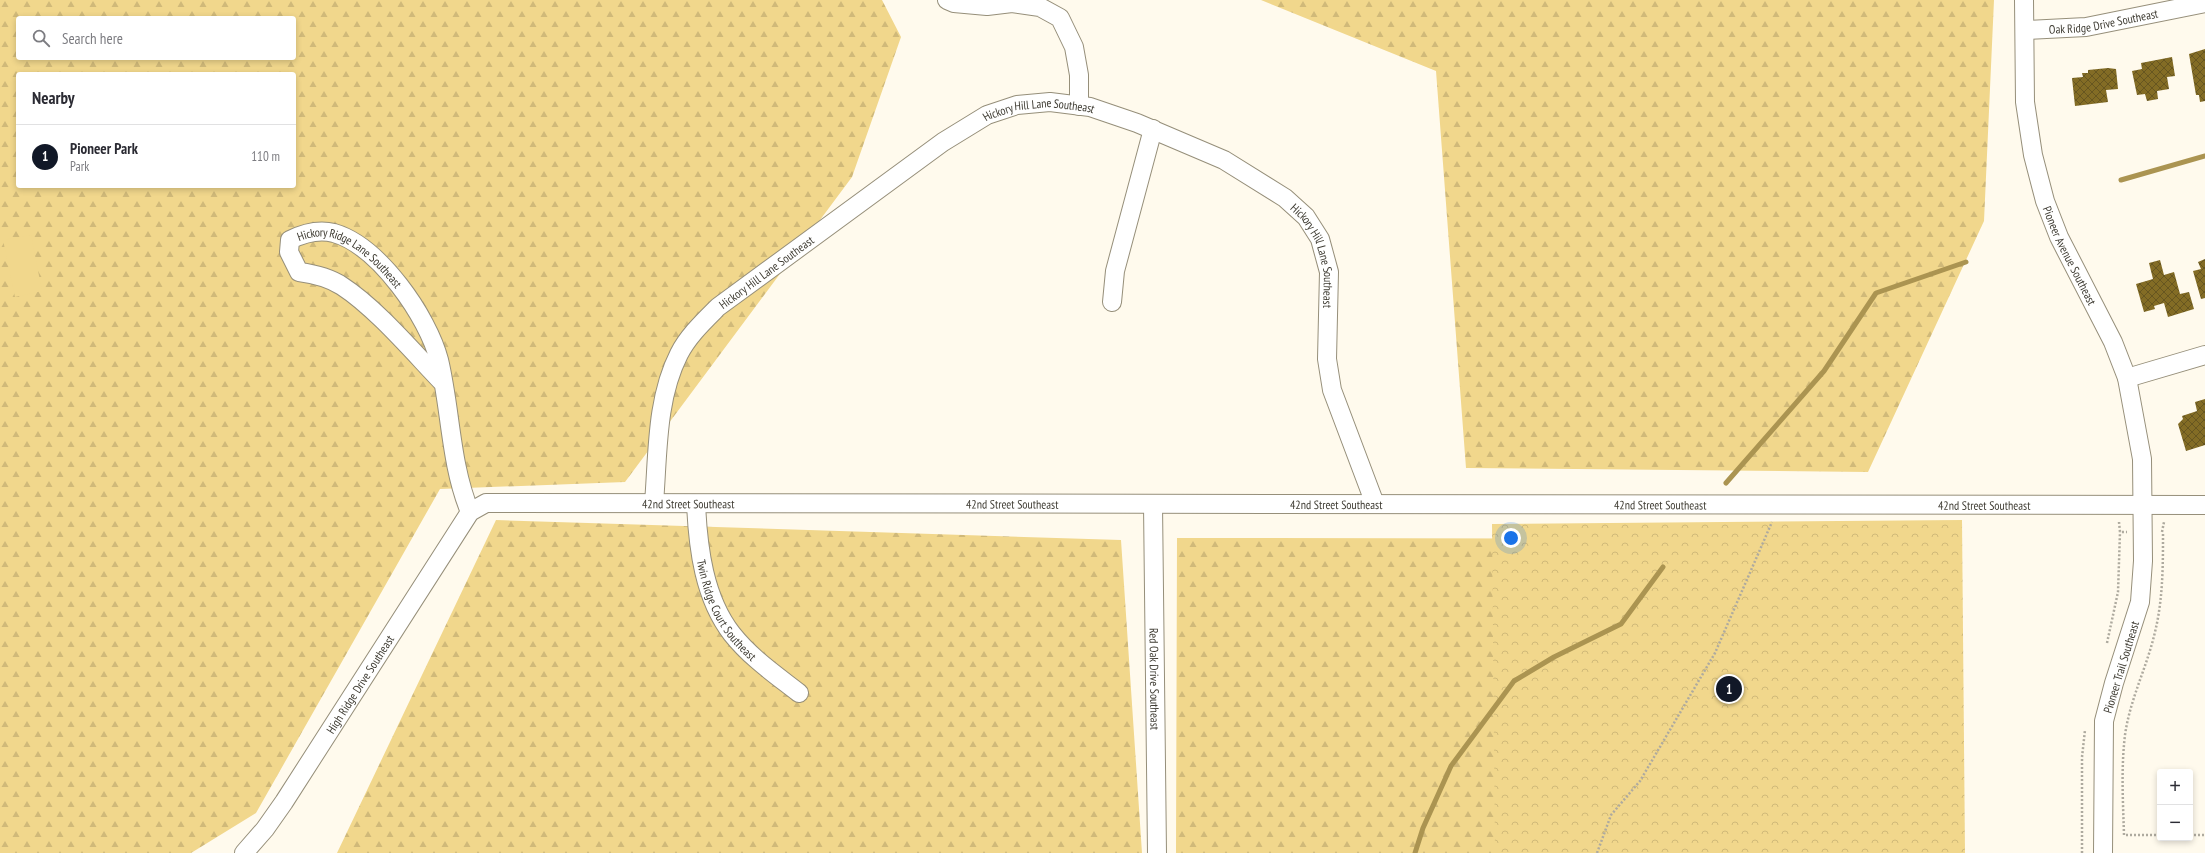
<!DOCTYPE html>
<meta charset="utf-8">
<style>
:root{--surface:#fff;--page:#f7f7f7;--text:#2b2b33;--muted:#7c7c81;--line:#e1e1e2;--accent:#111827}
body{margin:0;font-family:"PT Sans Narrow",sans-serif;background:var(--page);color:var(--text)}
.controls{position:absolute;right:12px;bottom:12px;display:grid;overflow:hidden;border-radius:4px;box-shadow:0 2px 6px #0003}
.controls button{width:36px;height:36px;display:grid;place-items:center;padding:0;border:0;border-bottom:1px solid var(--line);background:var(--surface);color:var(--text);font:20px sans-serif}
.you{position:absolute;left:1511px;top:538px;width:14px;height:14px;margin:-10px;border:3px solid #fff;border-radius:50%;background:#1a73e8;box-shadow:0 0 0 6px #1a73e833}
.badge{display:grid;place-items:center;width:26px;height:26px;border-radius:50%;background:var(--accent);color:#fff;font-size:13px;font-weight:700}
.pin{position:absolute;translate:-50% -50%;border:2px solid #fff;box-shadow:0 1px 4px #0006}
.list{margin:0;padding:0;list-style:none}
h2{display:flex;justify-content:space-between;align-items:center;height:52px;margin:0;padding:0 16px;font-size:17px}
h2 small{font-size:13px;font-weight:400;color:var(--muted)}
.list li{display:grid;grid-template-columns:26px 1fr auto;gap:12px;align-items:center;box-sizing:border-box;height:64px;padding:0 16px;border-top:1px solid var(--line)}
.list b{display:block;font-size:15px;white-space:nowrap}
.list p{margin:0;font-size:13px;white-space:nowrap;color:var(--muted)}
.list em{font-size:13px;font-style:normal;color:var(--muted)}
.icon{flex:none;width:22px;height:22px;fill:none;stroke:currentColor;stroke-width:2;stroke-linecap:round;stroke-linejoin:round}
.map{position:relative;flex:none;width:2205px;height:853px;overflow:hidden}
.search{position:absolute;background:var(--surface);box-shadow:0 2px 6px #0003;left:16px;top:16px;width:280px;height:44px;display:flex;align-items:center;gap:10px;box-sizing:border-box;padding:0 14px;border-radius:4px;color:var(--muted);font-size:15px}
.panel{position:absolute;background:var(--surface);box-shadow:0 2px 6px #0003;left:16px;top:72px;width:280px;height:116px;border-radius:4px}
.map>svg:first-child{display:block}
.forest{fill:url(#forest-firs);fill-rule:evenodd}
.park{fill:url(#park-crowns)}
.garden{fill:#f1d78c}
.lines{fill:none;stroke-linecap:round;stroke-linejoin:round}
.stream{stroke:#ab9451;stroke-width:5}
.building{fill:url(#building-cross-hatch)}
.minor-casing{stroke:#968f7a;stroke-width:20}
.path{stroke:#aeaa9f;stroke-width:2.5;stroke-dasharray:2 2;stroke-linecap:butt}
.minor{stroke:#fff;stroke-width:18}
.labels{text-anchor:middle;dominant-baseline:central;stroke-width:4;stroke-linejoin:round;paint-order:stroke}
.street-label{font-size:12px;fill:#3f3c33;stroke:#fff}
</style>
<div class="map">
<svg width="2205" height="853" viewBox="0 0 2205 853">
<defs>
<pattern id="forest-firs" width="22" height="20" patternUnits="userSpaceOnUse"><rect width="22" height="20" fill="#f1d78c"/><path d="M5 1l3.5 6h-7zM16 11l3.5 6h-7z" fill="#d0b979"/></pattern>
<pattern id="park-crowns" width="20" height="18" patternUnits="userSpaceOnUse"><rect width="20" height="18" fill="#f1d78c"/><path d="M2 6a3 3 0 1 1 6 0M12 15a3 3 0 1 1 6 0" fill="none" stroke="#d0b979"/></pattern>
<pattern id="building-cross-hatch" width="8" height="8" patternUnits="userSpaceOnUse"><rect width="8" height="8" fill="#836c25"/><path d="M0 0l8 8M0 8l8-8" fill="none" stroke="#675620"/></pattern>
</defs>
<rect width="100%" height="100%" fill="#fffaed"/>
<path class="forest" d="M0,0H882L901,37L852,177L625,482L440,489L256,813L191,853H0ZM18,18H294V58H18ZM18,74H294V186H18Z
M1261,0H1994L1984,221L1868,472L1466,468L1436,71Z
M496,520L1121,540L1142,853H337Z
M1177,538L1949,539L1800,853H1176Z"/>
<path class="park" d="M1962,520L1965,853H1495L1492,524Z"/>
<path class="garden" d="M31,235L42,291L15,297L3,240Z"/>
<g class="lines">
<path class="stream" d="M2121,180L2205,156
M1726,483L1824,371L1876,293L1966,262
M1415,853L1423,828L1451,766L1514,681L1554,657L1621,624L1663,567"/>
</g>
<path class="building" d="M2205,49V101L2200,102L2199,95H2196L2189,54Z
M2172,57L2175,76L2167,77L2169,89L2157,91L2158,99L2147,101L2145,94L2137,95L2132,71L2142,69L2141,63Z
M2108,68L2116,69L2118,89L2106,90L2108,102L2075,106L2072,78L2083,77L2082,73H2088V70Z
M2205,259V298L2201,299L2193,271L2201,269L2198,262Z
M2160,260L2164,275L2174,272L2180,294L2189,292L2194,309L2168,317L2164,303L2154,306L2155,309L2144,312L2136,284L2153,279L2149,263Z
M2205,399V445L2186,451L2178,424L2183,419L2182,416L2197,411L2195,402Z"/>
<g class="lines">
<g class="minor-casing">
<g id="minor">
<path d="M947,0L954,3L987,6L1012,3L1040,7L1060,18L1074,47L1079,75V106"/>
<path id="s1" d="M2024,0L2025,102L2033,155L2045,201L2059,237L2113,342L2127,378L2142,459L2143,561L2140,602L2114,683L2104,721L2103,853"/>
<path id="s2" d="M2025,30L2086,27L2205,3"/>
<path d="M1112,302L1115,271L1153,129"/>
<path d="M2127,378L2205,355"/>
<path id="s3" d="M443,383C414,353 376,308 342,286C330,278 314,274 299,272L289,252L290,240C304,233 318,229 334,233C379,246 428,317 439,360C451,410 450,464 470,512"/>
<path id="s4" d="M654,503C658,454 656,399 679,354C688,336 704,321 718,307L943,142L987,115L1017,105L1050,102L1090,107L1137,123L1224,160L1285,198L1306,217L1320,239L1329,272L1327,359L1332,390L1375,504"/>
<path id="s5" d="M696,504C698,548 704,598 732,634C751,658 776,675 799,693"/>
<path id="s6" d="M1153,504L1157,853"/>
<path id="s7" d="M244,853L265,829L284,802L470,512L486,503L2205,505"/>
</g>
</g>
<path class="path" d="M2119,522L2120,532H2127
M2162,532L2164,522
M2107,643L2118,592L2120,532
M2160,835H2124C2123,802 2121,768 2125,735C2130,699 2147,667 2155,632C2163,599 2163,566 2163,532
M2190,835H2205
M1597,853L1611,815L1640,781L1715,653L1772,522
M2082,853V757L2085,730"/>
<use href="#minor" class="minor"/>
</g>
<g class="labels">
<g class="street-label">
<text stroke="none"><textPath href="#s2" startOffset="79">Oak Ridge Drive Southeast</textPath></text>
<text stroke="none"><textPath href="#s4" startOffset="597">Hickory Hill Lane Southeast</textPath></text>
<text stroke="none"><textPath href="#s1" startOffset="263">Pioneer Avenue Southeast</textPath></text>
<text stroke="none"><textPath href="#s4" startOffset="933">Hickory Hill Lane Southeast</textPath></text>
<text stroke="none"><textPath href="#s3" startOffset="290">Hickory Ridge Lane Southeast</textPath></text>
<text stroke="none"><textPath href="#s4" startOffset="273">Hickory Hill Lane Southeast</textPath></text>
<text stroke="none"><textPath href="#s7" startOffset="630">42nd Street Southeast</textPath></text>
<text stroke="none"><textPath href="#s7" startOffset="954">42nd Street Southeast</textPath></text>
<text stroke="none"><textPath href="#s7" startOffset="1278">42nd Street Southeast</textPath></text>
<text stroke="none"><textPath href="#s7" startOffset="1602">42nd Street Southeast</textPath></text>
<text stroke="none"><textPath href="#s7" startOffset="1926">42nd Street Southeast</textPath></text>
<text stroke="none"><textPath href="#s5" startOffset="113">Twin Ridge Court Southeast</textPath></text>
<text transform="translate(2121 667) rotate(-73)">Pioneer Trail Southeast</text>
<text stroke="none"><textPath href="#s6" startOffset="175">Red Oak Drive Southeast</textPath></text>
<text stroke="none"><textPath href="#s7" startOffset="205">High Ridge Drive Southeast</textPath></text>
</g>
</g>
</svg>
<div class="controls">
<button>+</button>
<button>−</button>
</div>
<div class="you"></div>
<div class="pin badge" style="left:1729px;top:689px">1</div>
<div class="search"><svg class="icon" aria-label="search" viewBox="0 0 24 24"><circle cx="10" cy="10" r="6"/><path d="M15 15l6 6"/></svg>Search here</div>
<section class="panel">
<h2>Nearby<small></small></h2>
<ul class="list">
<li><span class="badge">1</span><div><b>Pioneer Park</b><p>Park</p></div><em>110 m</em></li>
</ul>
</section>
</div>
